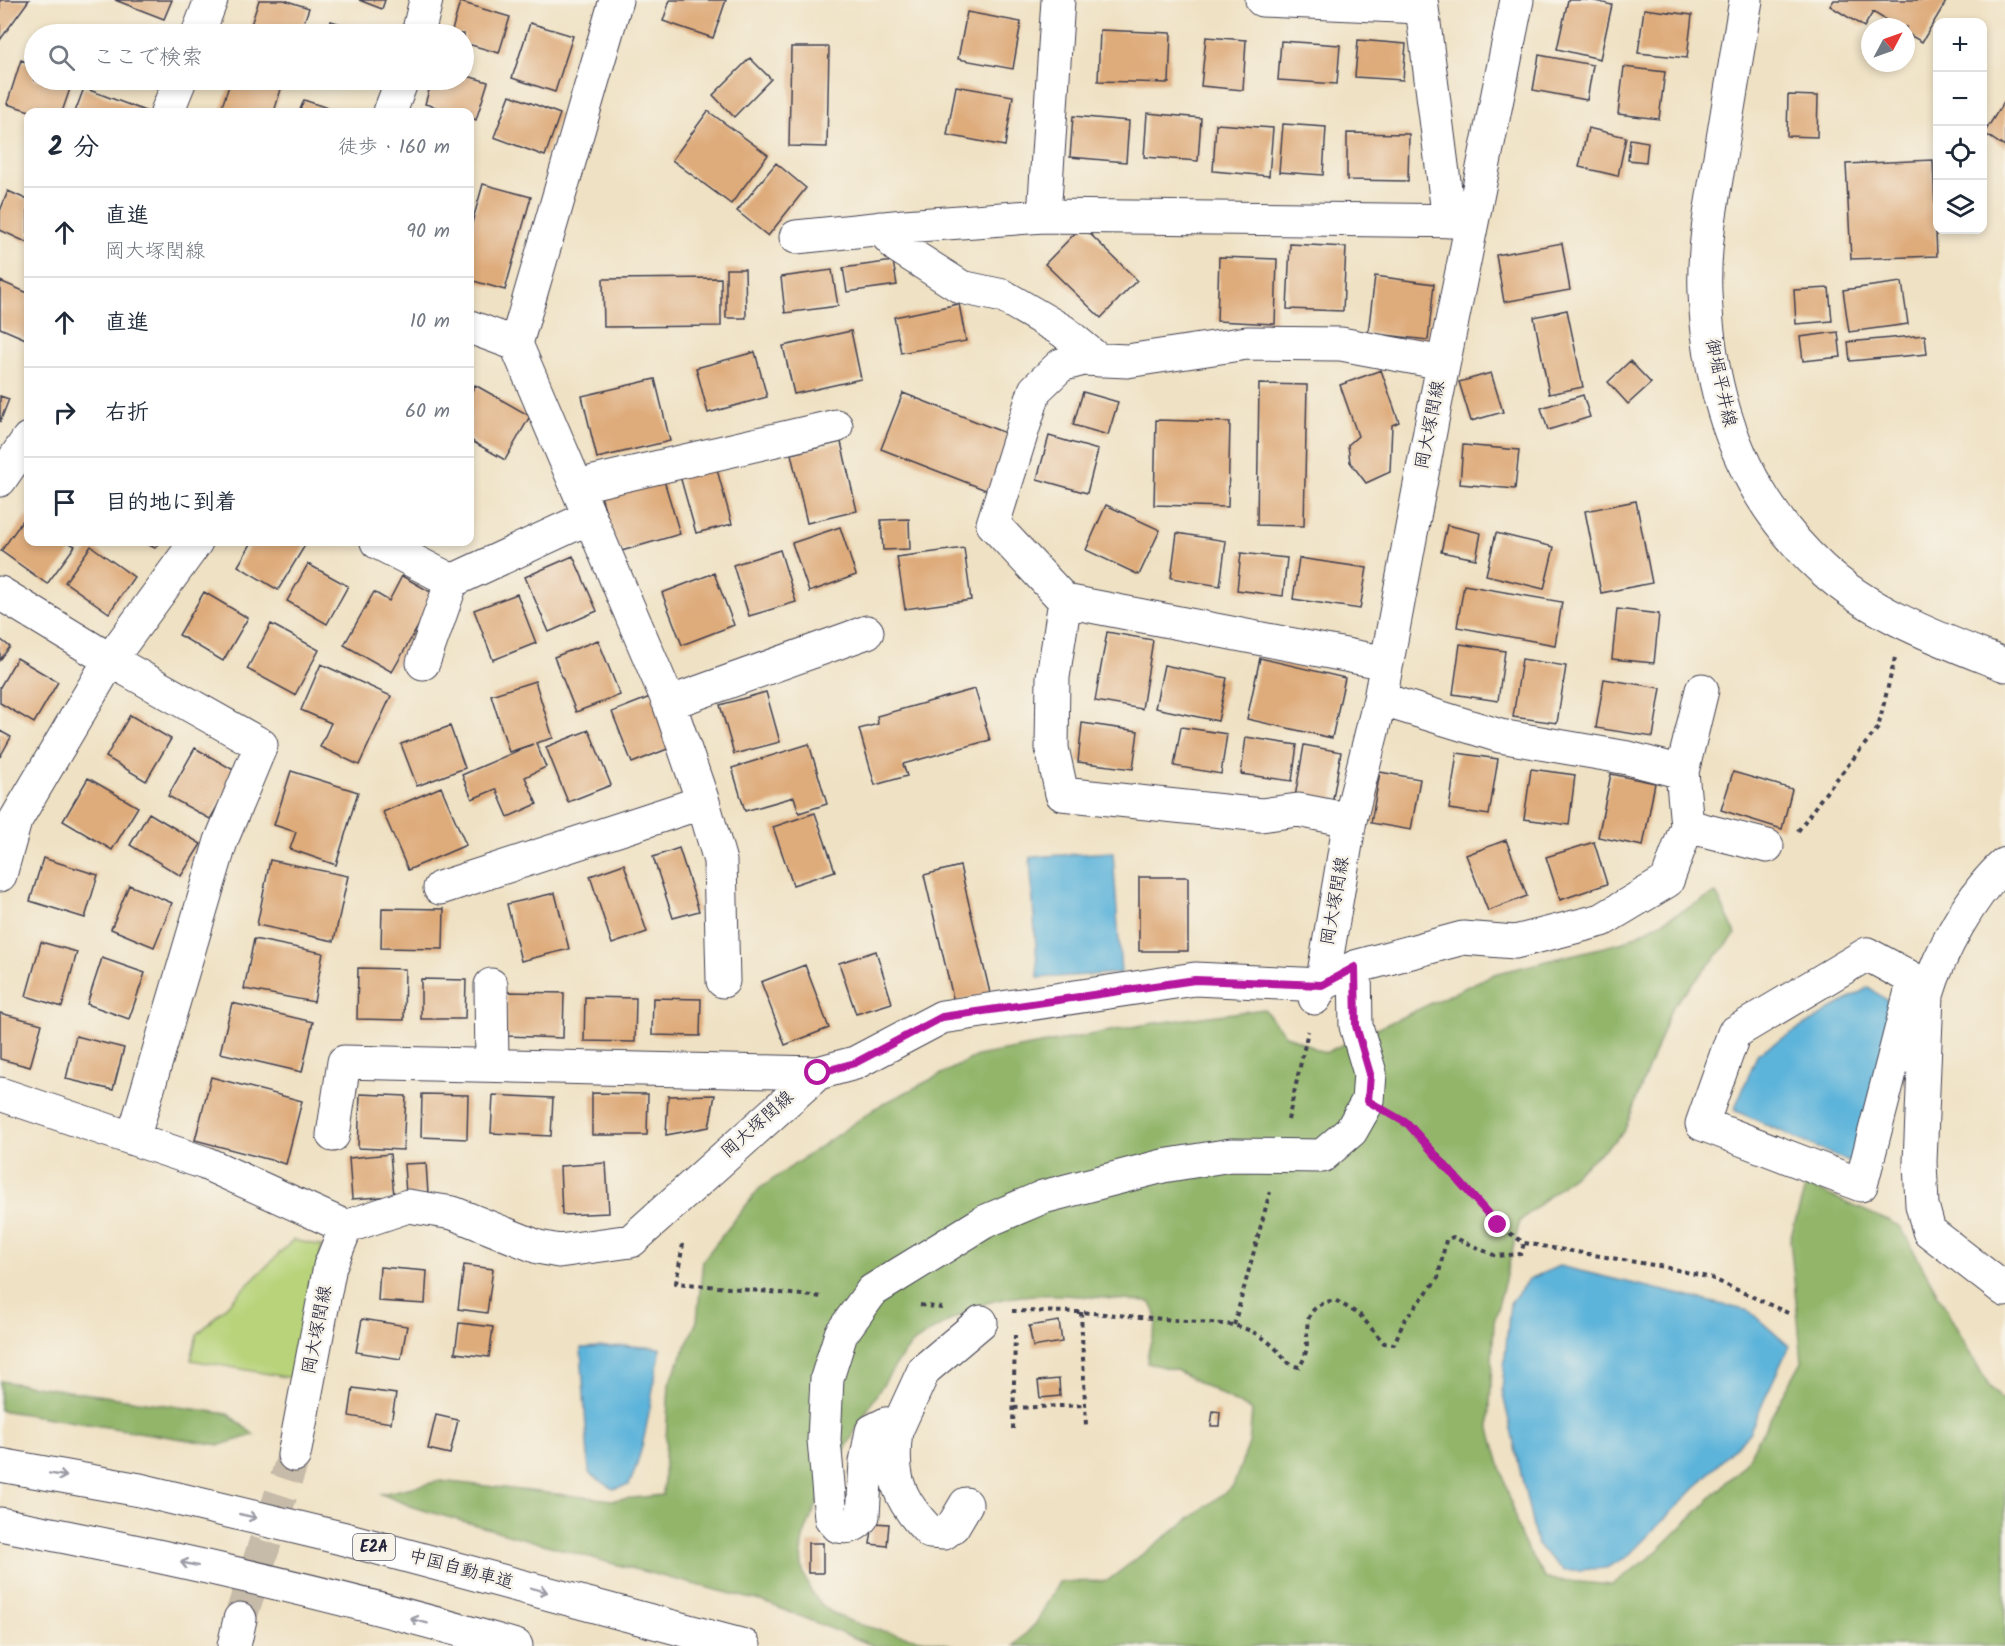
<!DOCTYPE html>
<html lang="ja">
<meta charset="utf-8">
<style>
:root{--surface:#fff;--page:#f2f2f3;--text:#1f2937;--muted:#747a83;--line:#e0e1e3}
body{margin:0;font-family:Kalam,"Klee One",sans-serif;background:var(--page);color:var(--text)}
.controls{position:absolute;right:18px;top:18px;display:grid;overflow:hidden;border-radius:12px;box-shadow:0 3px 9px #0003}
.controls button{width:54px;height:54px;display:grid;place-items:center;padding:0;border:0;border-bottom:2px solid var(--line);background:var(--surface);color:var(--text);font:30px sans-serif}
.compass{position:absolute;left:1861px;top:18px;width:54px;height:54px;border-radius:50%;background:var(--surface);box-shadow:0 3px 9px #0003;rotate:49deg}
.stop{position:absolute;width:18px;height:18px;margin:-14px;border:4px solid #b5179e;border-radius:50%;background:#fff}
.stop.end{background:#b5179e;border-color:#fff;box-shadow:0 2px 6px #0008}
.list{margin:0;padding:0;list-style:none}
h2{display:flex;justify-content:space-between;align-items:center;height:78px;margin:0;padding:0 24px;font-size:26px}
h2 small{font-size:20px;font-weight:400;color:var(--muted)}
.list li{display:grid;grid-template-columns:39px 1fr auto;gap:18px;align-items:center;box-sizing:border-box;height:90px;padding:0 24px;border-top:2px solid var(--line)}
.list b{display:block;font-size:22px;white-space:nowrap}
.list p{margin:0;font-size:20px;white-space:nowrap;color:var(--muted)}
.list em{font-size:20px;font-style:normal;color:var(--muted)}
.icon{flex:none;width:33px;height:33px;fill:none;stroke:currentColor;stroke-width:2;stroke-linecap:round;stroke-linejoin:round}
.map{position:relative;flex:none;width:2005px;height:1646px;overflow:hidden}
.search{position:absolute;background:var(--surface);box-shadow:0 3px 9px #0003;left:24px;top:24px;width:450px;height:66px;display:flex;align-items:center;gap:15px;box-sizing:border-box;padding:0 21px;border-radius:33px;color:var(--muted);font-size:22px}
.panel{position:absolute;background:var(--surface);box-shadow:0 3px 9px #0003;left:24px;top:108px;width:450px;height:438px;border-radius:12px}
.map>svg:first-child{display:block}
.green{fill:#b8d37a;stroke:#6d7a5a;stroke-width:1.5}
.forest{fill:#92b56a;stroke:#5a6c52;stroke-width:1.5}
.water{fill:#5db4da;stroke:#406b8a;stroke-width:1.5}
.building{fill:#deab7a}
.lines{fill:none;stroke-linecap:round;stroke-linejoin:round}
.minor-tunnel{stroke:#c6bba8;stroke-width:33;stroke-dasharray:33 16;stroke-linecap:butt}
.minor-casing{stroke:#413f4f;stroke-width:35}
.highway-casing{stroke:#413f4f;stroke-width:35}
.path{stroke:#413f4f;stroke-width:4;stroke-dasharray:4.5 4.5;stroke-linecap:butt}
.minor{stroke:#fff;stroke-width:33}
.highway{stroke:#fff;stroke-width:33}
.oneway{stroke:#9c9ca7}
.route{stroke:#b5179e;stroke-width:8}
.labels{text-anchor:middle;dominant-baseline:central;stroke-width:5;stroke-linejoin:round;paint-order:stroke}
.shield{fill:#f7f3e8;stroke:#62616f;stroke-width:1.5}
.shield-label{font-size:16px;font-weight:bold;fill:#22223b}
.street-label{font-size:18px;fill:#22223b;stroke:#f7f3e8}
</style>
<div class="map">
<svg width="2005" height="1646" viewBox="0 0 2005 1646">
<rect width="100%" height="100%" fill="#f7f3e8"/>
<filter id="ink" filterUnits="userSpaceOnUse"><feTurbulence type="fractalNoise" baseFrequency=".0167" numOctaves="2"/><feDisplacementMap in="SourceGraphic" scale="12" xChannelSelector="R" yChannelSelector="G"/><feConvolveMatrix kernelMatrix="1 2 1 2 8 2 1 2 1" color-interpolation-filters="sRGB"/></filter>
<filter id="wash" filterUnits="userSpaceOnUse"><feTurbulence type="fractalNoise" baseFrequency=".008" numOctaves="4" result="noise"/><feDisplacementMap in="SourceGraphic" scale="24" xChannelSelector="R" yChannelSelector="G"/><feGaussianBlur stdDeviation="1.35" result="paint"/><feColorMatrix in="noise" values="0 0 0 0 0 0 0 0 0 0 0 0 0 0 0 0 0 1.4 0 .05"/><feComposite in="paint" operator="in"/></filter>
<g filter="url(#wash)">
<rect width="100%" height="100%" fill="#efe1c3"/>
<path class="green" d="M293,1240L322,1246L296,1379L191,1360L197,1335Z"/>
<path class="forest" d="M1716,893L1736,934L1672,1007L1624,1132L1520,1221L1494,1322L1489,1426L1521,1538L1546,1579L1612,1585L1654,1554L1744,1465L1802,1361L1790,1239L1806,1185L1900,1226L1989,1386L2005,1403V1646H1014L1036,1623L1059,1582L1107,1581L1233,1486L1249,1443L1252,1411L1176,1370L1147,1363C1147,1337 1166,1325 1150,1302C1098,1299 1038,1287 987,1303C970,1309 930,1331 915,1342C891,1360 811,1507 803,1539C798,1560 804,1586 819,1602C841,1628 921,1638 955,1646H874L764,1602L610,1563L416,1508L381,1494L440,1481L612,1500L663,1495L669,1384L697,1321L703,1260L759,1189L879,1106L977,1056L1148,1024L1264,1009L1284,1034L1325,1053L1494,974L1624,942Z
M0,1381L228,1414L254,1435L220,1445L0,1410Z"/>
<path class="water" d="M1113,852L1121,973L1038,978L1030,857Z
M1869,987L1894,1006L1853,1164L1734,1110L1758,1053Z
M1559,1266L1749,1311L1789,1346L1749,1433L1627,1557L1606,1568L1564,1571L1537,1545L1502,1390L1510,1303L1529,1279Z
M629,1346L661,1348C650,1394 648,1442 629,1485L613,1489L589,1473L581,1348Z"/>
<g id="blocks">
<path class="building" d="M0,0H29L0,40Z
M115,0H172L164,19Z
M259,0H284L309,8L300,34H248Z
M359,0H385L382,9Z
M670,0H726L713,38L663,21Z
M1568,0H1591L1612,5L1600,59L1557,49Z
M1834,0H1947L1922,42L1906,33V27H1897L1873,12L1864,27L1830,6Z
M460,2L510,17L499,53L464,43V34H451Z
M1644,9L1692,15L1687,58L1638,53Z
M967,12L1021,22L1013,69L958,59Z
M331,21L374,34H327Z
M530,23L573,36L555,92L512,78Z
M1100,30L1171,33L1169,83L1098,81Z
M1206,37L1246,40L1243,90L1201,86Z
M1358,40L1406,44L1403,80L1355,77Z
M1281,41L1340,45L1337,84L1278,80Z
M791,47H829L827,147L789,146Z
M1539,55L1593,65L1587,100L1533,90Z
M750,58L771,79L734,117L713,95Z
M21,60L34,65V80H73L62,112H33L7,104Z
M1624,67L1665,72L1659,119L1618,114Z
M464,75L488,82L476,120L470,117V112H454L425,104L432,80H464Z
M231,80H264L282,86L274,112H220Z
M956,86L1013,96L1005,146L947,135Z
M84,88L148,112H75Z
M510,95L560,114L545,156L494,137Z
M1788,95L1818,96L1817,137L1787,136Z
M304,100L339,112H299Z
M2005,100V147L1984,133Z
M708,111L768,155L731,204L672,160Z
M1147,113L1201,118L1198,161L1144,157Z
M1073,116L1129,121L1126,162L1070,157Z
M1216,124L1273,128L1269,176L1213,171Z
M1283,124L1326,127L1323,175L1279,172Z
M1588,128L1626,137L1618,176L1579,167Z
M1347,133L1409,134L1408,181L1347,180Z
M1630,139L1648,142L1646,162L1628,160Z
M1933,160L1937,256L1851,259L1846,164Z
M776,163L806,188L768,236L737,211Z
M483,184L531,197L505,290L470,280V230Z
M8,191L28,200V243L0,230V211Z
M1082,226L1137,280L1101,318L1045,264Z
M1562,243L1570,290L1504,302L1496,255Z
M1290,244L1346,247L1343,311L1287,309Z
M1219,257L1277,259L1275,324L1217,321Z
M893,261L897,285L847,292L843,268Z
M726,269H745L746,318H726Z
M832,270L838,306L785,313L781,277Z
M1375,276L1434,284L1428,340L1368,333Z
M721,278V326L604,327L603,279Z
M0,281L28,293V340L0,328Z
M1902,282L1908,324L1849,332L1843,290Z
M1829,288L1832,321L1796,324L1794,290Z
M959,304L966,341L901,353L894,317Z
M1567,310L1583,387L1549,394L1534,317Z
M851,331L861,379L794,394L783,346Z
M1838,332L1841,357L1803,361L1800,337Z
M1925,335L1927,354L1850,361L1848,342Z
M755,352L767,397L708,413L696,368Z
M1630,361L1651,383L1628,404L1608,382Z
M1381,370L1399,422L1392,425L1390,472L1366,483L1350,462L1348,445L1358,436L1340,385Z
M1491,373L1503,412L1471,421L1459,382Z
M655,379L670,441L597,458L582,396Z
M1259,384L1307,385L1304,526L1257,525Z
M475,385L530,416L505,460L470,440V395Z
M1083,392L1118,402L1108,435L1073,425Z
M903,393L1013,436L991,492L881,449Z
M1583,395L1590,417L1548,430L1541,408Z
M0,396L9,399L0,422Z
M1156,420L1230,422L1228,507L1154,505Z
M1049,436L1098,450L1087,493L1037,479Z
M841,442L857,511L807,523L791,454Z
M1463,445L1519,450L1515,489L1460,484Z
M716,466L732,524L696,533L680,476Z
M663,477L680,534L618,552L601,496Z
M1636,501L1652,583L1601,593L1585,511Z
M1106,505L1160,530L1139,575L1086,550Z
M28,513V542H68L75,546L47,584L1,551Z
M909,519L910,549L883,550L881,520Z
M1447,525L1481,533L1476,559L1441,552Z
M840,527L856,575L809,592L792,543Z
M1177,533L1226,541L1220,586L1171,578Z
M1496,533L1554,547L1544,589L1486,575Z
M143,542H159L155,548Z
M252,542H307L278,590L238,566Z
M91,546L134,577L109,613L65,582Z
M964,548L971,600L905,609L897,557Z
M780,550L796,602L749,616L733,565Z
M1241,553L1287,558L1283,596L1237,590Z
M573,556L597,611L549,632L525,577Z
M1299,558L1367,568L1360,609L1293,599Z
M308,564L348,586L327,624L287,601Z
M714,573L734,625L682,645L662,593Z
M402,576L436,595L392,672L344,645L374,592L389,601Z
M1464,585L1562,602L1555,645L1457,627Z
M204,592L248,618L223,661L179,635Z
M517,594L536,643L493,660L474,610Z
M1617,609L1659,614L1654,663L1612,659Z
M271,624L319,650L295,695L247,669Z
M1107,632L1153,640L1142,709L1095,701Z
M0,639L10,647L0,660Z
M598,640L620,695L576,712L554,657Z
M1460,644L1505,651L1498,701L1453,694Z
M17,658L58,682L34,723L0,703V687Z
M1260,658L1345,678L1332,738L1247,719Z
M1522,659L1566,666L1557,723L1513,717Z
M321,664L391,696L359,765L320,747L331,723L301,710Z
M1164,665L1227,678L1218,721L1155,708Z
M1604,679L1661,688L1653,737L1596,728Z
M535,681L553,738L536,743L546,767L525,777L537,804L508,817L496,789L472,799L462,775L533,744L509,752L491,695Z
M975,689L990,740L903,764L907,776L875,785L859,729L878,724L877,716Z
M766,692L780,742L734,754L720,705Z
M655,695L675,746L632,763L612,712Z
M130,715L171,739L146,781L106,757Z
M1082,723L1138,731L1133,769L1078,762Z
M450,726L465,768L417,786L401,744Z
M1181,727L1227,734L1221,774L1174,766Z
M589,730L611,785L568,802L546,747Z
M0,731L11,737L0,757Z
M1246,737L1297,745L1292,781L1241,774Z
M809,744L827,804L799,813L794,797L745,811L732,768Z
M1304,745L1341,752L1332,804L1295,797Z
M195,748L237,772L210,819L168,796Z
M1457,753L1498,759L1489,815L1449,809Z
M1531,769L1575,775L1569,825L1524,819Z
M291,771L358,792L336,865L290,849L296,832L274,825Z
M1380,772L1420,779L1411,830L1371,823Z
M1733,772L1792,789L1782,829L1721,810Z
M1611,774L1655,783L1643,846L1598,837Z
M88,778L138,807L112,850L63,821Z
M441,787L466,845L408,870L383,812Z
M149,813L201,844L181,876L130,845Z
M815,813L835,871L793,885L773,827Z
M1506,840L1527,896L1488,911L1466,855Z
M1594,842L1607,884L1560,900L1546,857Z
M679,848L699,911L673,918L653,857Z
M43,858L98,875L85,918L30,901Z
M270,860L348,876L334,941L257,925Z
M624,864L647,932L612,944L590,876Z
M960,866L990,993L954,1002L924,875Z
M1139,877H1188V951H1139Z
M129,885L172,903L154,947L111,929Z
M555,893L569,949L521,961L507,904Z
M382,908L444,909L443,949L381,948Z
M254,939L323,953L314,1002L244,989Z
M41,942L77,952L62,1007L26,996Z
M876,951L892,1003L856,1014L839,963Z
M102,958L145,973L129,1019L87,1004Z
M805,965L829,1028L785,1045L761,982Z
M358,968L405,969L404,1020L357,1019Z
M421,979L466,980L465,1019H421Z
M506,992L564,993L563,1038L506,1036Z
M585,997L636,998L635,1042L584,1041Z
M653,998L701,999L700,1036L652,1035Z
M232,1003L313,1022L302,1072L220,1053Z
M0,1013L42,1024L30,1067L0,1059Z
M76,1036L124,1048L113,1090L66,1079Z
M211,1077L302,1101L286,1164L195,1140Z
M592,1093L648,1094L647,1135H592Z
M360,1094L406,1096L403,1150L358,1148Z
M422,1094L468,1095L467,1139L421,1137Z
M493,1095L553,1098L551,1136L491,1133Z
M715,1095L709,1127L666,1135L668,1096Z
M390,1154L394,1196L352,1199L349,1158Z
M426,1163L428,1194L406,1195L404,1164Z
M606,1163L609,1213L562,1215L560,1166Z
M464,1265L493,1269L487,1313L458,1309Z
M380,1267L427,1271L425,1304L378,1301Z
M362,1319L407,1326L401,1359L356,1352Z
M1059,1321L1062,1342L1033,1347L1029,1326Z
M459,1323L493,1327L489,1357L455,1353Z
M1059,1379L1060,1396L1040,1398L1038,1381Z
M353,1388L396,1394L391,1423L349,1416Z
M1213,1411L1220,1412L1219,1426H1211Z
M436,1415L458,1420L450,1454L428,1449Z
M873,1523L889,1524L887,1546L870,1544Z
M808,1543H823V1573H808Z"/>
</g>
</g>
<g filter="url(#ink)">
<use href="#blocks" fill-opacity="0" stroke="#413f4f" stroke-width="1.5"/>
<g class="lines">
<path class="minor-tunnel" d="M240,1619L294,1455"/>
<g class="minor-casing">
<path id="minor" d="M1058,0L1044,216L1472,221
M1262,0L1420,7
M1421,0L1449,221
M1746,0C1737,52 1729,104 1720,157C1712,201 1703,247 1705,292C1709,398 1742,495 1821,568C1872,615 1942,640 2005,665
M198,34L211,0
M418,34L426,0
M167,112L180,80
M390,112L402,80
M880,228L897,246L961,287L1003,296L1063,331L1098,360
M796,237L904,226L1044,216
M470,327L516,344L616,0
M516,344L669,703L703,802L720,861L723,981
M0,480L28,439
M577,486L836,426
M377,542L452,581L590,517
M0,593L110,660L261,745L221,841L133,1139
M1065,601L993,524L1035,390L1061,365L1083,359L1127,361L1247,343L1341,344L1443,363
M423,663L452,581
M1380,699L1500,736L1628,758L1682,772
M669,703L867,632
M1350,820L1298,810L1261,815L1062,794L1052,748L1053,677L1065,601L1387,663
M1687,826L1682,772L1702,690
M2005,864C1972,893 1939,953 1927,995L1920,1162L1922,1205L1929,1231L2005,1290
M0,875L15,821L110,660L196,542
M440,888L703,802
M1355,967L1463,938L1515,942L1602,920L1667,881L1687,826L1767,846
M491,985L492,1065
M1322,985L1350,820L1380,699L1434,410L1517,0
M1911,991L1913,979L1867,954L1734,1033L1702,1124L1861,1185L1911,991L1927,995
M0,1094L205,1163L346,1227
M333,1135L344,1062L818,1073
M896,1431L924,1370L981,1322
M294,1455L330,1266L346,1227L408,1206L453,1213L538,1247L559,1251L631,1241L818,1073L855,1063L942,1017L1195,979L1322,985
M966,1504L953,1526L944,1533L930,1532C898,1500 890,1476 896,1431L886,1424L872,1431L866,1462L863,1516C856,1526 850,1528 838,1526L831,1518L824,1440L827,1378L841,1334L872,1291L984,1222L1043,1197L1163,1166L1231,1155L1322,1156L1351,1131L1368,1101L1370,1073L1356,1026L1355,967L1322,985L1315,998
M234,1646L240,1619"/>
</g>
<g class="highway-casing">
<path id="highway" d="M0,1465L140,1490L341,1538L744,1646
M0,1524C173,1557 347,1597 516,1646"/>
</g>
<path class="path" d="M1798,831L1820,800L1878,728L1895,658
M1397,1118L1408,1124L1439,1156L1498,1225L1524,1243L1665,1267L1711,1278L1788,1313
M1288,1120L1308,1031
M683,1244L676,1283L823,1297
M920,1305L942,1308
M1012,1311L1081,1312L1234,1325C1251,1330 1265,1337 1277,1350C1285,1359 1286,1364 1299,1367C1319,1341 1289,1309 1335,1300L1360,1315L1384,1343L1394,1344L1404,1321L1438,1278L1446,1240L1453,1237L1496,1256L1521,1254L1524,1243
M1081,1312L1086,1426
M1234,1325L1270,1192
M1014,1408L1085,1405
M1013,1429L1015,1335"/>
<use href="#minor" class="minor"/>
<use href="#highway" class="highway"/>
</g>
<defs><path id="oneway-shaft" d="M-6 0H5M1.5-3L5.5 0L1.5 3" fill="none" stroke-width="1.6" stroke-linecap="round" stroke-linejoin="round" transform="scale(1.5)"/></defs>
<g class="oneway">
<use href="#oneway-shaft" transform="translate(58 1475) rotate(10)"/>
<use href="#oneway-shaft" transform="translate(248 1516) rotate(13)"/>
<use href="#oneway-shaft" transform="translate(189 1564) rotate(-167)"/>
<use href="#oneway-shaft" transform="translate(539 1590) rotate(15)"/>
<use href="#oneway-shaft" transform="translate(419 1621) rotate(-165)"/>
</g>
</g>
<g class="lines" filter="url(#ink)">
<path class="route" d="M818,1073L855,1063L942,1017L1195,980L1322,985L1355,967L1356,1026L1370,1074L1368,1101L1408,1124L1498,1225"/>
</g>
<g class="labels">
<rect class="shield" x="353" y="1534" width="42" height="26" rx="4.5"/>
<g class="shield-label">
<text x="374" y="1547">E2A</text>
</g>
<g class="street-label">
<text transform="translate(1720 383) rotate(78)">御堀平井線</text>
<text transform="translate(1431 425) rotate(-79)">岡大塚閏線</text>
<text transform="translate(1336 901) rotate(-80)">岡大塚閏線</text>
<text transform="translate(758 1125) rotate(-42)">岡大塚閏線</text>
<text transform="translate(318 1330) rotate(-79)">岡大塚閏線</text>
<text transform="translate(461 1570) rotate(15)">中国自動車道</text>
</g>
</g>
</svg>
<div class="controls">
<button>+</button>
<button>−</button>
<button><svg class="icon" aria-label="locate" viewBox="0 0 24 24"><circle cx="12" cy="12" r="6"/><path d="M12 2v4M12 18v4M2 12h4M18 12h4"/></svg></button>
<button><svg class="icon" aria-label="layers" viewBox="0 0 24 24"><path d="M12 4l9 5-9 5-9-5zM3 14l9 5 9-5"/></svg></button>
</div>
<svg class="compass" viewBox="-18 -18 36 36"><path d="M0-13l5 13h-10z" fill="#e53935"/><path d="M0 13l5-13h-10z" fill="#747a83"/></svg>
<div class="stop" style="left:818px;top:1073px"></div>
<div class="stop end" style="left:1498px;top:1225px"></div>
<div class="search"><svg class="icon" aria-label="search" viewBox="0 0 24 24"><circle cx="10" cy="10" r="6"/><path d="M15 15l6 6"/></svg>ここで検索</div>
<section class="panel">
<h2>2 分<small>徒歩 · 160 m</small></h2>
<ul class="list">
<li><svg class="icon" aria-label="ahead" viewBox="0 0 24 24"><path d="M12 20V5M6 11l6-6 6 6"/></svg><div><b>直進</b><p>岡大塚閏線</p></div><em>90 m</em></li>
<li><svg class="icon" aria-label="ahead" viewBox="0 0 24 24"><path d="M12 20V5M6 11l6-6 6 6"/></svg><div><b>直進</b></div><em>10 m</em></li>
<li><svg class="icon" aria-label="right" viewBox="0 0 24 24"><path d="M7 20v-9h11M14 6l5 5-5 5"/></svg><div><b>右折</b></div><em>60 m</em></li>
<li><svg class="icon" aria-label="arrive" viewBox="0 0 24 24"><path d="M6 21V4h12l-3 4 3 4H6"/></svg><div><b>目的地に到着</b></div></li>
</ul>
</section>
</div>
